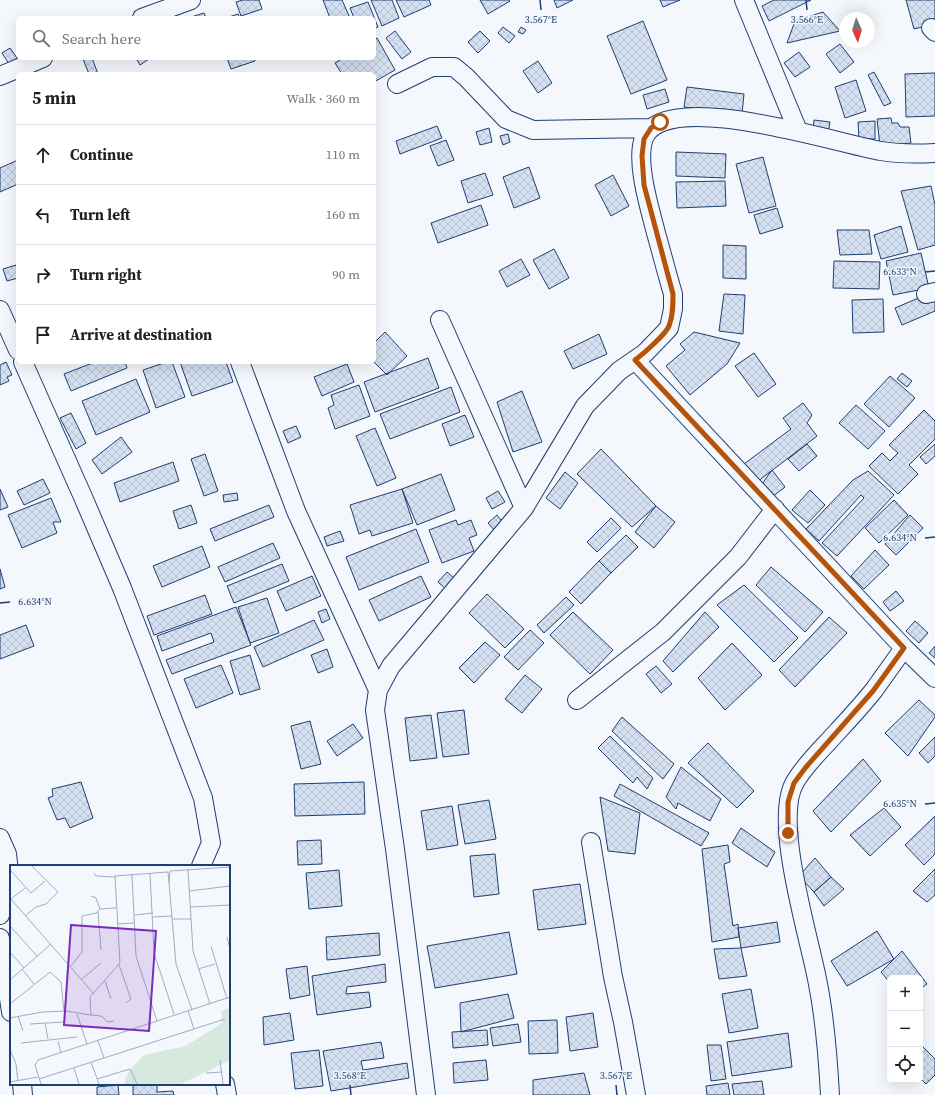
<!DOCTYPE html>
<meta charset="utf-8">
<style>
:root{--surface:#fff;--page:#f2f2f2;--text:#202124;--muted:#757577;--line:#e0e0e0}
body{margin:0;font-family:"Source Serif 4",serif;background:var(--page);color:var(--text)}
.controls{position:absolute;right:12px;bottom:12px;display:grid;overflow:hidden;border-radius:6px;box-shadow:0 4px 16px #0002}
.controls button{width:36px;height:36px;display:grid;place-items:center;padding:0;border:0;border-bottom:1px solid var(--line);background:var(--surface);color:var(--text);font:20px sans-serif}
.compass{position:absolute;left:839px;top:12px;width:36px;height:36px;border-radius:50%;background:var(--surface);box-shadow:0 4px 16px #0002;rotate:176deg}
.stop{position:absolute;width:12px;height:12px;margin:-9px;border:3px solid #b45309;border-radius:50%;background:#fff}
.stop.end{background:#b45309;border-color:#fff;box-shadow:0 1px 4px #0008}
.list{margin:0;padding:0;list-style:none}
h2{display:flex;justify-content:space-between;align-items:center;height:52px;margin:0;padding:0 16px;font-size:17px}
h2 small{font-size:13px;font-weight:400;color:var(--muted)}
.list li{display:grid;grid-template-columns:26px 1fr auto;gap:12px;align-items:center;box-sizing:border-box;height:60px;padding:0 16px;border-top:1px solid var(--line)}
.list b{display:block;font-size:15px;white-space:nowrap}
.list em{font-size:13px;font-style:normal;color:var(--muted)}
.icon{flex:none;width:22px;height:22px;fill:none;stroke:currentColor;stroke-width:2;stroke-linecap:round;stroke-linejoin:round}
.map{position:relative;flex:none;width:935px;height:1095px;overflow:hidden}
.search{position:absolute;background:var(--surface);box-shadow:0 4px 16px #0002;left:16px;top:16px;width:360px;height:44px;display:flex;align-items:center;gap:10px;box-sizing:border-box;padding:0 14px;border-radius:6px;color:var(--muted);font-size:15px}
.panel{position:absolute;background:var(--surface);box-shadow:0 4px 16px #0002;left:16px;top:72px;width:360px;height:292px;border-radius:6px}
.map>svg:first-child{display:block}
.building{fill:url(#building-cross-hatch);stroke:#1d3f73}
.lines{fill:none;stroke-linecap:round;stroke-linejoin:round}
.minor-casing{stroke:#1d3f73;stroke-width:20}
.minor{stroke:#f4f7fb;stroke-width:18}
.route{stroke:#b45309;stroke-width:5}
.ticks{fill:none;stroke:#1d3f73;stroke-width:1.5}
.inset-road{fill:none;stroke:#9eadc5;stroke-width:1}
.view{fill:#7b2cbf;fill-opacity:0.15;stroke:#7b2cbf;stroke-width:2}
.inset-edge{fill:none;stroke:#1d3f73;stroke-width:2}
.ticks-label{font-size:10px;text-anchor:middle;fill:#1d3f73;stroke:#f4f7fb;stroke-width:3;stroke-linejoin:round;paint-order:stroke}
</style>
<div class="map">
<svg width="935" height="1095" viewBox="0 0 935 1095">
<defs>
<pattern id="building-cross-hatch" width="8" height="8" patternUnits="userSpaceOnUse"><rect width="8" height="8" fill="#d5e0f0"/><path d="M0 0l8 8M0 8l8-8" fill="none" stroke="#b6c1d1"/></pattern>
</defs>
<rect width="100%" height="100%" fill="#f4f7fb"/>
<path class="building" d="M243,0H259L262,9L241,16L236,2Z
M323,0H342L350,18H330Z
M371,0H392L399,18L382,26Z
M396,0H429L431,5L404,17Z
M480,0H509L510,1L488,14Z
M554,0H573L557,8Z
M660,0H680L663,7Z
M774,0H811L769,21L762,6Z
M906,0H935V24L914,29Z
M368,2L378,27L374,29V18H354L350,8Z
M823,12L840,31L787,43L795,21Z
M204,13L206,18H188Z
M238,14L240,18H226Z
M643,21L667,80L631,94L607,36Z
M503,27L515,36L509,43L498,33Z
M521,27L526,30L523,34L518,32Z
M395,31L411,52L402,59L386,38Z
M480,31L490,41L478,53L468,42Z
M377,38L395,70L374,82V74H342L335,63L343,58H374V40Z
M840,44L854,62L840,73L826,54Z
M10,48L17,58L9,64L2,53Z
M799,52L810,67L795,77L784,63Z
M87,58H92L98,74H89L83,59Z
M136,58H149V59L140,65Z
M227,58H254L255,61L231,69Z
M538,61L552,83L538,93L523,71Z
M874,72L891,103L884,106L868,75Z
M935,73V116L906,117L905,74Z
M856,80L866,111L845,118L835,87Z
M687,87L744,94L742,114L684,107Z
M665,89L669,102L647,109L643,95Z
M891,118L892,123H898L900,127H909L911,143L880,146L877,119Z
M814,120L830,122L828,134L813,132Z
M875,121V139H859L858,122Z
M437,126L442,138L400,154L396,141Z
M489,128L492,142L480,145L476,132Z
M508,134L510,142L503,145L500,136Z
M446,140L454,160L438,166L430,146Z
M676,152L726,154L725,178L676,176Z
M763,157L776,206L749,213L736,164Z
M18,160V184L0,192V168Z
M529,167L540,198L514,208L503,177Z
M485,173L493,195L468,203L461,181Z
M613,175L629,206L611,216L595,185Z
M725,181L726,206L677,208L676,182Z
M931,186L935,205V245L918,250L901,191Z
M481,205L488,225L438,243L431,223Z
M777,208L783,227L760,234L754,215Z
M901,226L908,252L881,259L874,235Z
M837,230H869L872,254L840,255Z
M723,245L746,246V279L723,278Z
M554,249L569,278L549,289L533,260Z
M921,253L929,288L893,295L886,261Z
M521,259L530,275L507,287L499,271Z
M834,261L880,262L879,289L833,288Z
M16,265L18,278L7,281L3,269Z
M935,291V311L902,325L895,308Z
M724,294L745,295L743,334L719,331Z
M883,299L884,332L853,333L852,300Z
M385,332L407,356L387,375L374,362V343Z
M694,332L740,343L727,364L690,395L666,366L685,350L680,344Z
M599,334L607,354L573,369L564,351Z
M754,353L776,384L758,397L735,366Z
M428,358L439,388L375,412L364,382Z
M6,362L12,375L7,377L9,381L0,385V365Z
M95,362H125L127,368L71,391L64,374Z
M167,362H172L185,397L156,408L143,370Z
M180,362H226L233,382L192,396Z
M347,364L354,382L322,396L314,377Z
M902,373L912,381L907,387L897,379Z
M890,376L915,398L889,427L864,404Z
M136,379L150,412L96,435L82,401Z
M359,385L370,416L335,429L328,408L334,405L331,395Z
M451,387L460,412L390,439L380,414Z
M522,391L542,442L513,452L497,402Z
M803,403L812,415L807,423L817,436L757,482L744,464L791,429L783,418Z
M856,405L885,431L868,449L839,423Z
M924,410L935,421V439L909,465L918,474L898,494L869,466L882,453L890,461L898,453L889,445Z
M71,413L86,443L76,449L60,418Z
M465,415L474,437L450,446L442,424Z
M296,426L301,437L288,443L283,431Z
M375,428L396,478L377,486L356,436Z
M121,437L132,452L102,474L92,460Z
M807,444L817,456L799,471L788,459Z
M935,444V456L926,464L920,457Z
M601,449L656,506L632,527L577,474Z
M205,454L218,491L204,496L191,459Z
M173,462L179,481L120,502L114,483Z
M772,470L785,487L772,497L762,484Z
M868,471L894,495L837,556L822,543L864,498L861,495L819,541L806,529L853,480Z
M565,472L578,483L560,509L546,498Z
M441,474L455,510L417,525L402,489Z
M43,479L50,493L24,505L17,491Z
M0,489L8,507L0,510Z
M402,489L413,523L372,536L370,530L359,534L350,505Z
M810,490L825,505L808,523L792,510Z
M498,491L505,502L492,509L486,498Z
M237,493L238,500L224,502L223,495Z
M51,498L61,522H53L57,533L22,548L8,515Z
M894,500L908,515L879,543L865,528Z
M191,505L197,523L179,529L173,511Z
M269,505L274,517L215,541L210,529Z
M656,506L675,522L654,548L635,532Z
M497,515L504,524L495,531L488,523Z
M910,515L923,528L896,555L885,544Z
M611,518L621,528L597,552L587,542Z
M456,520L458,525L471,520L477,535L469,538L474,551L442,563L429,530Z
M416,529L429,562L359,590L346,557Z
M340,531L344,541L327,546L324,537Z
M626,535L638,547L611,573L599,561Z
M273,543L280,558L225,582L218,567Z
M202,546L210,567L162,587L153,566Z
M875,550L889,565L864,589L851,576Z
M599,561L611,573L581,604L569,592Z
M282,564L289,581L234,603L227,586Z
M771,567L823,612L805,632L756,585Z
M0,569L5,587L0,589Z
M447,572L455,579L446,589L438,582Z
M312,576L321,596L286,611L277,591Z
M421,576L431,597L379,621L369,600Z
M744,585L798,638L774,662L717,605Z
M896,591L904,601L890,611L883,602Z
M487,594L524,629L505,648L469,613Z
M205,595L212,614L154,635L147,616Z
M566,597L574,605L544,633L537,625Z
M267,598L279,633L250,643L238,607Z
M236,607L251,645L172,674L166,660L214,642L211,633L162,651L157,636Z
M326,609L330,619L322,623L318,612Z
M573,612L613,650L590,674L550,635Z
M705,612L719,627L673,672L663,661Z
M829,617L847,633L795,687L779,670Z
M314,620L324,640L263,667L254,647Z
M915,621L928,633L919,643L906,631Z
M26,625L34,646L0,659V635Z
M530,630L544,643L518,670L504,657Z
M485,642L500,655L474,683L459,668Z
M732,643L762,675L725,710L698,678Z
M935,646V658L929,653Z
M327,649L333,667L318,673L311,655Z
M250,655L260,689L240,695L230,661Z
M221,665L233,693L196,708L184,679Z
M656,666L672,684L661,693L646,674Z
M525,675L542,689L522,713L505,699Z
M919,700L935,715V717L908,756L885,733Z
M464,710L469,754L443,757L437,713Z
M431,715L437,758L410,761L405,718Z
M622,717L674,764L663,779L612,731Z
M310,721L321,764L301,769L291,726Z
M353,724L363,738L337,756L327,741Z
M610,736L653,778L647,789L637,777L633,783L598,748Z
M935,737V756L928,763L919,753Z
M708,743L754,791L737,808L688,763Z
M863,759L881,781L831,832L813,811Z
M681,767L721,799L710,821L678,803L676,809L666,797Z
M81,782L93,818L70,828L65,818L57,820L48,798L53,796L52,789Z
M364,782L365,814L295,816L294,784Z
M620,784L709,833L701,846L614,796Z
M600,797L640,813L635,854L608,851Z
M489,800L496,839L465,844L458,805Z
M452,806L458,845L427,850L421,811Z
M884,808L901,827L870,856L850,835Z
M935,816V854L924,865L905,845Z
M741,828L775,852L767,867L732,843Z
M321,840L322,864L298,865L297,841Z
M728,845L730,862L724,864L733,926L738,924L739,937L712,942L702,849Z
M495,854L499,894L474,897L470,856Z
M815,858L831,877L814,892L799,876Z
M935,869V895L927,902L913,891Z
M339,870L342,906L309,909L306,873Z
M831,877L844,889L824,906L814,892Z
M580,884L586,924L538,930L533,890Z
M777,922L780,942L741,948L738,928Z
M877,931L894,959L847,986L831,961Z
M509,932L517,974L435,988L427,946Z
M379,933L380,955L327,960L326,937Z
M741,948L747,976L719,979L714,949Z
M902,951L927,984L920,989V978H890V983L881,972Z
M385,964L386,982L347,987L346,994L369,992L371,1007L317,1015L312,976Z
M307,966L310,995L290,999L286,969Z
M751,989L758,1028L729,1033L722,994Z
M508,994L514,1018L461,1032L460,1003Z
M290,1013L294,1040L264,1045L263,1017Z
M593,1013L598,1047L570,1051L566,1017Z
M557,1020L558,1053L529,1054L528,1021Z
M518,1024L521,1042L493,1046L490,1028Z
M487,1030L488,1045L453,1048L452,1032Z
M788,1033L792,1067L732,1076L727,1042Z
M381,1042L384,1058L361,1061L363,1070L407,1063L409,1078L331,1091L323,1051Z
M920,1044L935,1059V1075L926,1084L920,1078Z
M707,1045H721L726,1079L711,1081Z
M319,1050L323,1086L295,1089L291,1053Z
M486,1060L488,1080L454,1083L453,1063Z
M584,1073L590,1095H533V1080Z
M762,1081L764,1095H734L732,1084Z
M728,1083L730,1095H707L706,1086Z
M157,1084V1092L173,1091L174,1095H133V1085Z
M118,1085L119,1095H97V1087Z"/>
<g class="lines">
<g class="minor-casing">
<path id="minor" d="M744,0L798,131
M142,18L191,0
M931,28L935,32
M0,76L43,58
M397,84L432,67H454L466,77L506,119L533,130L651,128
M926,294L935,292
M0,310L18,350
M440,320L524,508
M635,360L904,648L935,678
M23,362L83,497L122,588L203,798L211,843L201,866
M240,362L296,511L378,690
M577,700L663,632L738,557L775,509
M0,838L7,854L9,871L0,915
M591,842L613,977L623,1022L636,1095
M0,938L11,1012
M22,1084L23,1095
M225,1084L227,1095
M426,1095L395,849L375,710L378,690L391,666L524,508L585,406L619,371L645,353L669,328L673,309V294C667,274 662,254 656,233C650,209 635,162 644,138C665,87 839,144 881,151C898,154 918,154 935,153
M830,1095C828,1058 825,1020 818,984C810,939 772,820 795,782C806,763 824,747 838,731C850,718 863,704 874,690C884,676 894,662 904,648"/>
</g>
<use href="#minor" class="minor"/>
</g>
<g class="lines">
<path class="route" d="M660,122L651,128L644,139L642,156L644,185L673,294C673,305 673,316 669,326C666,334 643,354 635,360L904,648L873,691L806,767L794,783L788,802V833"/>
</g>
<path class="ticks" d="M540,0L541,10M806,0L807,10M925,272L935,271M925,538L935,537M0,603L10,602M925,804L935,803M350,1085L351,1095M616,1085L617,1095"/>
<g transform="translate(10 865)">
<rect width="220" height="220" fill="#f4f7fb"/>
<path d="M220,143V164L145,196L143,206L156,210L198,188L220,183V195L171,219H114L119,206L134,190L176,181L212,158L211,146Z" fill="#d7e8df"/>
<path d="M220,164V183L198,188L156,210L143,207L145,196Z" fill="#d7e8df"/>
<path class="inset-road" d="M0,5L21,28L35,16M178,5L183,86L200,139M84,8L86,11L105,12M140,8L144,88L164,149M122,10L126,91L147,156M159,18L166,99L182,145M179,26L220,21M81,31L86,33L90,44M0,33L84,129M1,34L15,23M181,42L220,40M88,47L91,85M125,50L143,48M15,51L26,42L36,39L48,27L22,1M143,52L162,51M162,54H181M107,59L125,58M0,61L27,91M217,72L220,84M201,81L217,134M0,87L14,103M109,100L121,134L116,138M61,101L72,87V51L86,48L90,44L106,43M12,104L24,119M188,104L205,99M72,114L91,98M0,115L41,79M95,116L101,134M0,139L40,107L51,117L54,146M178,146L184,164M67,149L77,179M81,150L91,151L98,157L104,156M8,151L13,166M0,153L32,147L56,146L81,150L80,132L110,98L105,11L158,7L159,18L160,6L220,2M35,158L38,174M20,159L54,157M48,176L51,188M88,176L94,193M11,178L67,172M0,185L6,199L8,216M210,195L213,219M81,197L89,219M64,203L69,219M196,208L212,207M29,214L215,154M87,214L120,204L127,219M0,217L28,212M31,219L25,200L28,195L220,132"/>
<path class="view" d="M61,60L146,66L139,166L54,160Z"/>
<rect width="220" height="220" class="inset-edge"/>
</g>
<g class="ticks-label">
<text x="541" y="23">3.567°E</text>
<text x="807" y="23">3.566°E</text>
<text x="900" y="275">6.633°N</text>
<text x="900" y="541">6.634°N</text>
<text x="35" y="605">6.634°N</text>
<text x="900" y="807">6.635°N</text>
<text x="350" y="1079">3.568°E</text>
<text x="616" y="1079">3.567°E</text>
</g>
</svg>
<div class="controls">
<button>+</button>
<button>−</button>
<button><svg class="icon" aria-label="locate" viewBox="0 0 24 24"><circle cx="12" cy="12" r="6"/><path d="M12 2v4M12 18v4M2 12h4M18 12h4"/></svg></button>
</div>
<svg class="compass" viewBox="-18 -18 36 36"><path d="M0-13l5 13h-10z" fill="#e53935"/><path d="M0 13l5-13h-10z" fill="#757577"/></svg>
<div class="stop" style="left:660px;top:122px"></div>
<div class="stop end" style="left:788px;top:833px"></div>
<div class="search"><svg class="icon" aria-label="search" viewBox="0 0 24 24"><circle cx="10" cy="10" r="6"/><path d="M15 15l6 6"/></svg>Search here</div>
<section class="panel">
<h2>5 min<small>Walk · 360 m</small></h2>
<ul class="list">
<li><svg class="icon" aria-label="ahead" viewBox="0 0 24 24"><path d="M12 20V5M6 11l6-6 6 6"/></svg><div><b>Continue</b></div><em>110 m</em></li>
<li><svg class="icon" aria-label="left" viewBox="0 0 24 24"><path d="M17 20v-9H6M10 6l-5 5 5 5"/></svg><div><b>Turn left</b></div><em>160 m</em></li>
<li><svg class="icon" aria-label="right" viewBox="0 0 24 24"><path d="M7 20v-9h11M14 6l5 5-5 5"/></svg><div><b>Turn right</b></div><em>90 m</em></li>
<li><svg class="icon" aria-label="arrive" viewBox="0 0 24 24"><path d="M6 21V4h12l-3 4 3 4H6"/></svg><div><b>Arrive at destination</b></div></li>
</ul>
</section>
</div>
